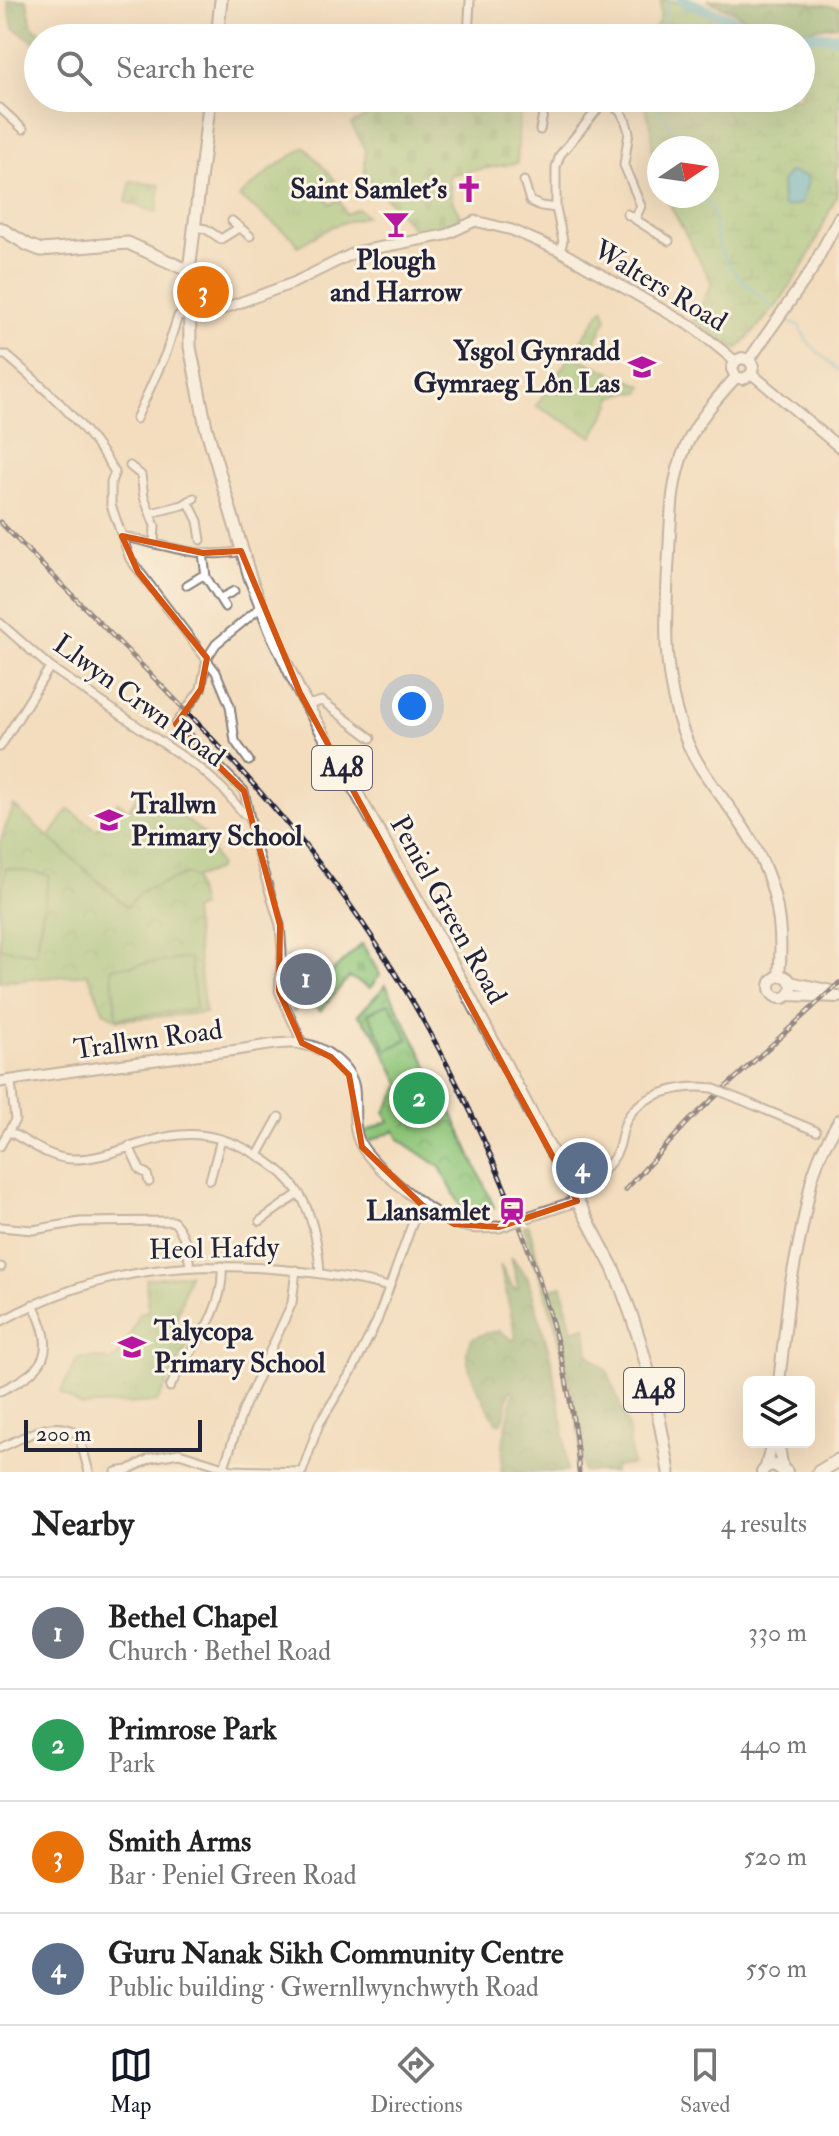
<!DOCTYPE html>
<meta charset="utf-8">
<style>
:root{--surface:#fff;--page:#f6f6f6;--text:#222;--muted:#767676;--line:#e0e0e0;--accent:#111827}
body{margin:0;font-family:"IM FELL Double Pica",serif;background:var(--page);color:var(--text)}
.controls{position:absolute;right:24px;bottom:24px;display:grid;overflow:hidden;border-radius:12px;box-shadow:0 8px 32px #0002}
.controls button{width:72px;height:72px;display:grid;place-items:center;padding:0;border:0;border-bottom:2px solid var(--line);background:var(--surface);color:var(--text);font:40px sans-serif}
.compass{position:absolute;left:647px;top:136px;width:72px;height:72px;border-radius:50%;background:var(--surface);box-shadow:0 8px 32px #0002;rotate:77deg}
.scale{position:absolute;left:24px;bottom:20px;width:178px;box-sizing:border-box;padding-left:8px;border:4px solid #22223b;border-top:0;font-size:22px;line-height:28px;white-space:nowrap;color:#22223b;-webkit-text-stroke:6px #fcf5e5;paint-order:stroke}
.you{position:absolute;left:412px;top:706px;width:28px;height:28px;margin:-20px;border:6px solid #fff;border-radius:50%;background:#1a73e8;box-shadow:0 0 0 12px #1a73e833}
.badge{display:grid;place-items:center;width:52px;height:52px;border-radius:50%;background:var(--accent);color:#fff;font-size:26px;font-weight:700}
.pin{position:absolute;translate:-50% -50%;border:4px solid #fff;box-shadow:0 2px 8px #0006}
.list{margin:0;padding:0;list-style:none}
h2{display:flex;justify-content:space-between;align-items:center;height:104px;margin:0;padding:0 32px;font-size:34px}
h2 small{font-size:26px;font-weight:400;color:var(--muted)}
.list li{display:grid;grid-template-columns:52px 1fr auto;gap:24px;align-items:center;box-sizing:border-box;height:112px;padding:0 32px;border-top:2px solid var(--line)}
.list b{display:block;font-size:30px;white-space:nowrap}
.list p{margin:0;font-size:26px;white-space:nowrap;color:var(--muted)}
.list em{font-size:26px;font-style:normal;color:var(--muted)}
.icon{flex:none;width:44px;height:44px;fill:none;stroke:currentColor;stroke-width:2;stroke-linecap:round;stroke-linejoin:round}
.map{position:relative;flex:none;width:839px;height:1472px;overflow:hidden}
.search{position:absolute;background:var(--surface);box-shadow:0 8px 32px #0002;left:24px;right:24px;top:24px;height:88px;display:flex;align-items:center;gap:20px;box-sizing:border-box;padding:0 28px;border-radius:44px;color:var(--muted);font-size:30px}
.sheet{height:552px;background:var(--surface)}
nav{display:flex;justify-content:space-around;align-items:center;box-sizing:border-box;height:112px;border-top:2px solid var(--line);background:var(--surface);font-size:22px;color:var(--muted)}
nav a{display:grid;justify-items:center;gap:4px}
nav .on{color:var(--accent)}
.map>svg:first-child{display:block}
.grass{fill:url(#grass-tufts);stroke:#58745a;stroke-width:2}
.forest{fill:url(#forest-crowns);stroke:#4a6652;stroke-width:2}
.wetland{fill:url(#wetland-marsh);stroke:#58745a;stroke-width:2}
.cemetery{fill:url(#cemetery-stones);stroke:#58745a;stroke-width:2}
.park{fill:url(#park-crowns);stroke:#58745a;stroke-width:2}
.pitch{fill:#8dc578;stroke:#58745a;stroke-width:2}
.water{fill:#54b8d2;stroke:#3b6d86;stroke-width:2}
.lines{fill:none;stroke-linecap:round;stroke-linejoin:round}
.stream{stroke:#54b8d2;stroke-width:2}
.river{stroke:#54b8d2;stroke-width:11}
.minor-casing{stroke:#8a807c;stroke-width:11}
.tertiary-casing{stroke:#8a807c;stroke-width:13}
.secondary-casing{stroke:#8a807c;stroke-width:14}
.primary-casing{stroke:#8a807c;stroke-width:15}
.motorway-casing{stroke:#8a807c;stroke-width:16}
.minor{stroke:#fff;stroke-width:7}
.tertiary{stroke:#fff;stroke-width:9}
.secondary{stroke:#fff;stroke-width:10}
.primary{stroke:#fff;stroke-width:11}
.motorway{stroke:#fff;stroke-width:12}
.rail-casing{stroke:#22223b;stroke-width:5}
.rail{stroke:#fcf5e5;stroke-width:2;stroke-dasharray:6;stroke-linecap:butt}
.minor-bridge-casing{stroke:#8a807c;stroke-width:11;stroke-linecap:butt}
.tertiary-bridge-casing{stroke:#8a807c;stroke-width:13;stroke-linecap:butt}
.minor-bridge{stroke:#fff;stroke-width:7}
.tertiary-bridge{stroke:#fff;stroke-width:9}
.marked{fill:none;stroke:#d45411;stroke-width:6;stroke-linejoin:round}
.labels{text-anchor:middle;dominant-baseline:central;stroke-width:6;stroke-linejoin:round;paint-order:stroke}
.shield{fill:#fcf5e5;stroke:#63616e;stroke-width:2}
.shield-label{font-size:26px;font-weight:bold;fill:#22223b}
.poi-label{font-size:28px;font-weight:bold;fill:#22223b;stroke:#fcf5e5;text-anchor:end}
.street-label{font-size:28px;fill:#22223b;stroke:#fcf5e5}
</style>
<div class="map">
<svg width="839" height="1472" viewBox="0 0 839 1472">
<defs>
<pattern id="grass-tufts" width="24" height="20" patternUnits="userSpaceOnUse" patternTransform="scale(2)"><rect width="24" height="20" fill="#8dc578"/><path d="M3 7l-1-3M5 7V3M7 7l1-3M15 17l-1-3M17 17v-4M19 17l1-3" fill="none" stroke="#79a969"/></pattern>
<pattern id="forest-crowns" width="20" height="18" patternUnits="userSpaceOnUse" patternTransform="scale(2)"><rect width="20" height="18" fill="#72aa68"/><path d="M2 6a3 3 0 1 1 6 0M12 15a3 3 0 1 1 6 0" fill="none" stroke="#5d8a57"/></pattern>
<pattern id="wetland-marsh" width="20" height="14" patternUnits="userSpaceOnUse" patternTransform="scale(2)"><rect width="20" height="14" fill="#8dc578"/><path d="M1 5h8M5 5V1M11 12h8M15 12V8" fill="none" stroke="#79a969"/></pattern>
<pattern id="cemetery-stones" width="16" height="16" patternUnits="userSpaceOnUse" patternTransform="scale(2)"><rect width="16" height="16" fill="#8dc578"/><path d="M2 7V4a2 2 0 0 1 4 0v3zM10 15v-3a2 2 0 0 1 4 0v3z" fill="#79a969"/></pattern>
<pattern id="park-crowns" width="20" height="18" patternUnits="userSpaceOnUse" patternTransform="scale(2)"><rect width="20" height="18" fill="#8dc578"/><path d="M2 6a3 3 0 1 1 6 0M12 15a3 3 0 1 1 6 0" fill="none" stroke="#79a969"/></pattern>
</defs>
<rect width="100%" height="100%" fill="#fcf5e5"/>
<filter id="ink" filterUnits="userSpaceOnUse"><feTurbulence type="fractalNoise" baseFrequency=".0125" numOctaves="2"/><feDisplacementMap in="SourceGraphic" scale="16" xChannelSelector="R" yChannelSelector="G"/><feConvolveMatrix kernelMatrix="1 2 1 2 8 2 1 2 1" color-interpolation-filters="sRGB"/></filter>
<filter id="wash" filterUnits="userSpaceOnUse"><feTurbulence type="fractalNoise" baseFrequency=".006" numOctaves="4" result="noise"/><feDisplacementMap in="SourceGraphic" scale="32" xChannelSelector="R" yChannelSelector="G"/><feGaussianBlur stdDeviation="1.8" result="paint"/><feColorMatrix in="noise" values="0 0 0 0 0 0 0 0 0 0 0 0 0 0 0 0 0 1.4 0 .05"/><feComposite in="paint" operator="in"/></filter>
<g filter="url(#wash)">
<rect width="100%" height="100%" fill="#f3ddbe"/>
<path class="grass" d="M305,147L335,180L321,188L330,204L339,200L346,214L358,209L366,216L333,226L298,246L293,238L239,197L273,168Z
M603,308L607,318L588,356L582,353L579,359L643,386L640,393L629,392L612,397V402L593,437L536,406Z
M144,786L205,835L219,866L216,870L194,878L187,875L127,907L49,838L69,809L97,830L118,802L128,810Z
M189,1274L175,1324L194,1334L157,1402L81,1406L60,1393L78,1358H96L112,1361L124,1349L140,1313L148,1311L146,1279Z"/>
<path class="forest" d="M7,0H27L32,26L50,38H38V44L13,28Z
M708,0H791L839,7V25L806,30L777,25L771,17L764,27Z
M529,1225L538,1261L549,1289L562,1286L572,1331L586,1326L589,1354L608,1372L629,1430L632,1465L614,1467V1472H583C577,1386 551,1307 523,1226Z
M511,1257L528,1278L551,1359L563,1423L567,1472H501L504,1437L514,1391L510,1390L504,1418L501,1423H497C488,1409 464,1368 467,1351C468,1346 470,1343 472,1339L483,1334L500,1331L513,1340L516,1338L500,1265L514,1289L518,1288Z"/>
<path class="wetland" d="M661,0C708,0 748,35 796,38H648L660,20Z
M828,37L839,39V164L836,169L838,193L808,258L778,304L738,349L733,348L693,321L712,283L665,196H707V148H659V184L652,170V129L642,98H801V38Z"/>
<path class="cemetery" d="M441,98H520L517,163L449,175L452,200L462,220L430,234L418,233L365,175V149L351,124L376,111L441,108Z
M131,181L160,185L157,213L126,202Z
M362,944L380,975L370,988L349,977L320,1011L306,1000L293,1013L283,989L288,957L322,981Z"/>
<path class="park" d="M14,806L127,907L142,891L187,874L194,878L201,907L193,911L205,1013L118,1020L104,1012L88,974L0,982V842Z
M386,985L453,1115L494,1207L462,1209L440,1167L399,1139L395,1130L366,1143L361,1134L389,1121L385,1112L401,1085L374,1032L358,1015Z"/>
<path class="pitch" d="M6,868L49,875L36,954L0,948V902Z
M190,958L196,1009L117,1018L111,968Z
M389,1003L408,1039L387,1050L368,1013Z
M432,1078L446,1108L417,1121L403,1091Z"/>
<path class="water" d="M789,172L807,176L808,182L801,204L787,207L782,205L781,182Z"/>
<g class="lines">
<path class="stream" d="M685,14L687,2
M653,38L664,21L669,0
M653,98C658,113 678,133 688,148
M701,196C722,216 710,226 720,249C729,271 758,295 776,310
M784,317L792,324L799,325L807,341L839,371"/>
<path class="river" d="M682,0L735,21L776,34L839,37"/>
</g>
</g>
<g filter="url(#ink)">
<g class="lines">
<g class="minor-casing">
<path id="minor" d="M468,38L470,0
M587,98L600,106
M605,100L621,112L626,122L629,132L624,165L641,206L635,219
M0,108L23,129
M540,130L546,98
M524,181L530,201L541,206L556,208
M627,214L669,241
M232,221L250,236
M195,227L206,229L221,239L240,227
M560,251L563,241L556,208V167L560,155L607,98
M0,355H6C47,390 87,425 115,472L111,482V505L130,559L216,672L230,706L235,741L249,761
M136,419L166,353L178,316L189,314
M130,466L141,475L144,497L155,526L154,543
M189,503L198,521L201,540
M151,513L183,505L194,498
M122,536C160,544 203,560 241,551
M203,553L206,577L225,607
M187,585L205,574
M221,598L234,591
M261,607L216,644L207,658L201,689L176,724L244,791L257,851L280,925L282,952L279,991L302,1043
M0,623L50,667L201,769L223,789L244,814L249,815
M307,705L322,701L371,738
M0,747L50,667
M739,1099L816,1131
M10,1132C30,1143 49,1158 72,1159C108,1160 143,1138 180,1135C225,1131 283,1161 304,1202C314,1224 319,1250 320,1274
M0,1146L15,1120L11,1081
M129,1146L140,1170L147,1174L149,1182
M258,1155L279,1117
M210,1180L221,1139
M572,1193C589,1185 611,1167 618,1150C622,1140 622,1128 627,1119C641,1093 685,1084 712,1088
M260,1221L298,1194
M0,1227L33,1230L80,1222L173,1221C186,1234 187,1249 190,1266
M0,1267H1
M0,1322C103,1264 207,1258 322,1274C345,1278 366,1280 388,1287
M170,1387C191,1346 225,1314 222,1266
M0,1391C47,1369 57,1352 33,1304
M0,1448C24,1438 56,1415 79,1436L89,1472
M224,1467L243,1410L292,1303L296,1270
M116,1472L128,1470L151,1458L179,1453L233,1470L300,1472
M302,1472L319,1424L353,1369L377,1321L414,1219L422,1205"/>
</g>
<g class="tertiary-casing">
<path id="tertiary" d="M189,314L217,311L293,283L356,252L445,235L475,221L512,230L560,251L696,329L735,361
M752,374L839,447
M0,1082C76,1070 153,1060 229,1051C250,1049 283,1040 302,1044C324,1047 351,1066 354,1089C356,1108 352,1126 360,1143C370,1164 434,1218 457,1224C471,1229 484,1228 499,1227
M525,1218L577,1201"/>
</g>
<g class="secondary-casing">
<path id="secondary" d="M749,360L811,271L839,218
M736,377C717,398 698,419 686,446C671,479 671,517 669,553C665,618 661,678 686,739C698,770 721,794 739,821C773,870 785,917 779,976
M736,377L743,379L752,374L753,366L749,360
M736,377L732,369L735,361L742,358L749,360
M770 987a11 11 0 1 1 22 0a11 11 0 1 1-22 0Z
M790,982L831,991
M789,995L839,997
M779,1382L790,1287L812,1178L821,1153L839,1120
M778,1442L783,1469
M766,1467L772,1442
M762,1472L766,1467L774,1465L784,1472"/>
</g>
<g class="primary-casing">
<path id="primary" d="M217,38L221,0
M210,98L189,271L190,347L206,427L250,577L271,631L300,693L432,926L613,1268C642,1334 657,1401 669,1472
M0,228L28,245L41,250L128,243L189,271"/>
</g>
<g class="motorway-casing">
<path id="motorway" d="M784,1472H786
M819,1472L839,1460"/>
</g>
<use href="#minor" class="minor"/>
<use href="#tertiary" class="tertiary"/>
<use href="#secondary" class="secondary"/>
<use href="#primary" class="primary"/>
<use href="#motorway" class="motorway"/>
<g class="rail-casing">
<path id="rail" d="M0,522C108,633 223,740 318,862C395,961 456,1071 504,1187C542,1278 572,1373 579,1472
M625,1190L690,1120L839,983"/>
</g>
<use href="#rail" class="rail"/>
<g class="minor-bridge-casing">
<path id="minor-bridge" d="M712,1088L739,1099"/>
</g>
<g class="tertiary-bridge-casing">
<path id="tertiary-bridge" d="M499,1227L525,1218"/>
</g>
<use href="#minor-bridge" class="minor-bridge"/>
<use href="#tertiary-bridge" class="tertiary-bridge"/>
</g>
</g>
<path d="M0 0H839V1472H0ZM122,536L203,553L241,551L300,693L577,1201L499,1227L454,1224L422,1205L362,1147L349,1075L331,1057L302,1043L279,991L280,925L244,791L176,724L201,689L207,658L138,572Z" fill="#f3ddbe" fill-opacity=".55" fill-rule="evenodd"/>
<path class="marked" d="M122,536L203,553L241,551L300,693L577,1201L499,1227L454,1224L422,1205L362,1147L349,1075L331,1057L302,1043L279,991L280,925L244,791L176,724L201,689L207,658L138,572Z"/>
<defs>
<g id="church-bare" transform="scale(2.16)"><path d="M-1.2-6h2.4v3.5h3.3v2.4h-3.3V6h-2.4V-.1h-3.3v-2.4h3.3Z" fill="#b5179e" stroke="#fcf5e5" stroke-width="2.5" paint-order="stroke"/></g>
<g id="bar-bare" transform="scale(2.16)"><path d="M-6-5H6L.8 .8V4.5H3.5V6h-7V4.5H-.8V.8Z" fill="#b5179e" stroke="#fcf5e5" stroke-width="2.5" paint-order="stroke"/></g>
<g id="school-bare" transform="scale(2.16)"><path d="M0-5L7-2L0 1L-7-2ZM-4 1L0 2.5L4 1V4Q0 6-4 4Z" fill="#b5179e" stroke="#fcf5e5" stroke-width="2.5" paint-order="stroke"/></g>
<g id="station-bare" transform="scale(2.16)"><path d="M-3-6H3Q5-6 5-4V2Q5 4 3 4L4.5 6H3L1.5 4h-3L-3 6H-4.5L-3 4Q-5 4-5 2V-4Q-5-6-3-6ZM-3.5-4v3h7v-3ZM-3.5 1v1.5H-2V1ZM2 1v1.5H3.5V1Z" fill="#b5179e" stroke="#fcf5e5" stroke-width="2.5" paint-order="stroke"/></g>
</defs>
<g fill-rule="evenodd">
<use href="#church-bare" x="469" y="189"/>
<use href="#bar-bare" x="396" y="224"/>
<use href="#school-bare" x="642" y="367"/>
<use href="#school-bare" x="109" y="820"/>
<use href="#station-bare" x="512" y="1211"/>
<use href="#school-bare" x="132" y="1347"/>
</g>
<g class="labels">
<g class="shield">
<rect x="312" y="746" width="60" height="44" rx="6"/>
<rect x="624" y="1368" width="60" height="44" rx="6"/>
</g>
<g class="shield-label">
<text x="342" y="768">A48</text>
<text x="654" y="1390">A48</text>
</g>
<g class="poi-label">
<text x="447" y="189">Saint Samlet's</text>
<text x="396" y="260" text-anchor="middle">Plough<tspan x="396" dy="32">and Harrow</tspan></text>
<text x="620" y="351">Ysgol Gynradd<tspan x="620" dy="32">Gymraeg Lôn Las</tspan></text>
<text x="131" y="804" text-anchor="start">Trallwn<tspan x="131" dy="32">Primary School</tspan></text>
<text x="490" y="1211">Llansamlet</text>
<text x="154" y="1331" text-anchor="start">Talycopa<tspan x="154" dy="32">Primary School</tspan></text>
</g>
<g class="street-label">
<text transform="translate(660 286) rotate(31)">Walters Road</text>
<text transform="translate(139 701) rotate(36)">Llwyn Crwn Road</text>
<text transform="translate(448 910) rotate(61)">Peniel Green Road</text>
<text transform="translate(148 1040) rotate(-8)">Trallwn Road</text>
<text transform="translate(214 1249) rotate(-1)">Heol Hafdy</text>
</g>
</g>
</svg>
<div class="controls">
<button><svg class="icon" aria-label="layers" viewBox="0 0 24 24"><path d="M12 4l9 5-9 5-9-5zM3 14l9 5 9-5"/></svg></button>
</div>
<svg class="compass" viewBox="-18 -18 36 36"><path d="M0-13l5 13h-10z" fill="#e53935"/><path d="M0 13l5-13h-10z" fill="#767676"/></svg>
<div class="scale">200 m</div>
<div class="you"></div>
<div class="pin badge" style="left:306px;top:979px;background:#6b7280">1</div>
<div class="pin badge" style="left:419px;top:1098px;background:#2e9e5b">2</div>
<div class="pin badge" style="left:203px;top:292px;background:#e8710a">3</div>
<div class="pin badge" style="left:582px;top:1168px;background:#5c6f8a">4</div>
<div class="search"><svg class="icon" aria-label="search" viewBox="0 0 24 24"><circle cx="10" cy="10" r="6"/><path d="M15 15l6 6"/></svg>Search here</div>
</div>
<section class="sheet">
<h2>Nearby<small>4 results</small></h2>
<ul class="list">
<li><span class="badge" style="background:#6b7280">1</span><div><b>Bethel Chapel</b><p>Church · Bethel Road</p></div><em>330 m</em></li>
<li><span class="badge" style="background:#2e9e5b">2</span><div><b>Primrose Park</b><p>Park</p></div><em>440 m</em></li>
<li><span class="badge" style="background:#e8710a">3</span><div><b>Smith Arms</b><p>Bar · Peniel Green Road</p></div><em>520 m</em></li>
<li><span class="badge" style="background:#5c6f8a">4</span><div><b>Guru Nanak Sikh Community Centre</b><p>Public building · Gwernllwynchwyth Road</p></div><em>550 m</em></li>
</ul>
</section>
<nav>
<a class="on"><svg class="icon" aria-label="map" viewBox="0 0 24 24"><path d="M3 6l6-2 6 2 6-2v14l-6 2-6-2-6 2zM9 4v14M15 6v14"/></svg>Map</a>
<a><svg class="icon" aria-label="directions" viewBox="0 0 24 24"><path d="M12 3l9 9-9 9-9-9zM9 14v-3h6M13 9l2 2-2 2"/></svg>Directions</a>
<a><svg class="icon" aria-label="saved" viewBox="0 0 24 24"><path d="M7 4h10v16l-5-4-5 4z"/></svg>Saved</a>
</nav>
